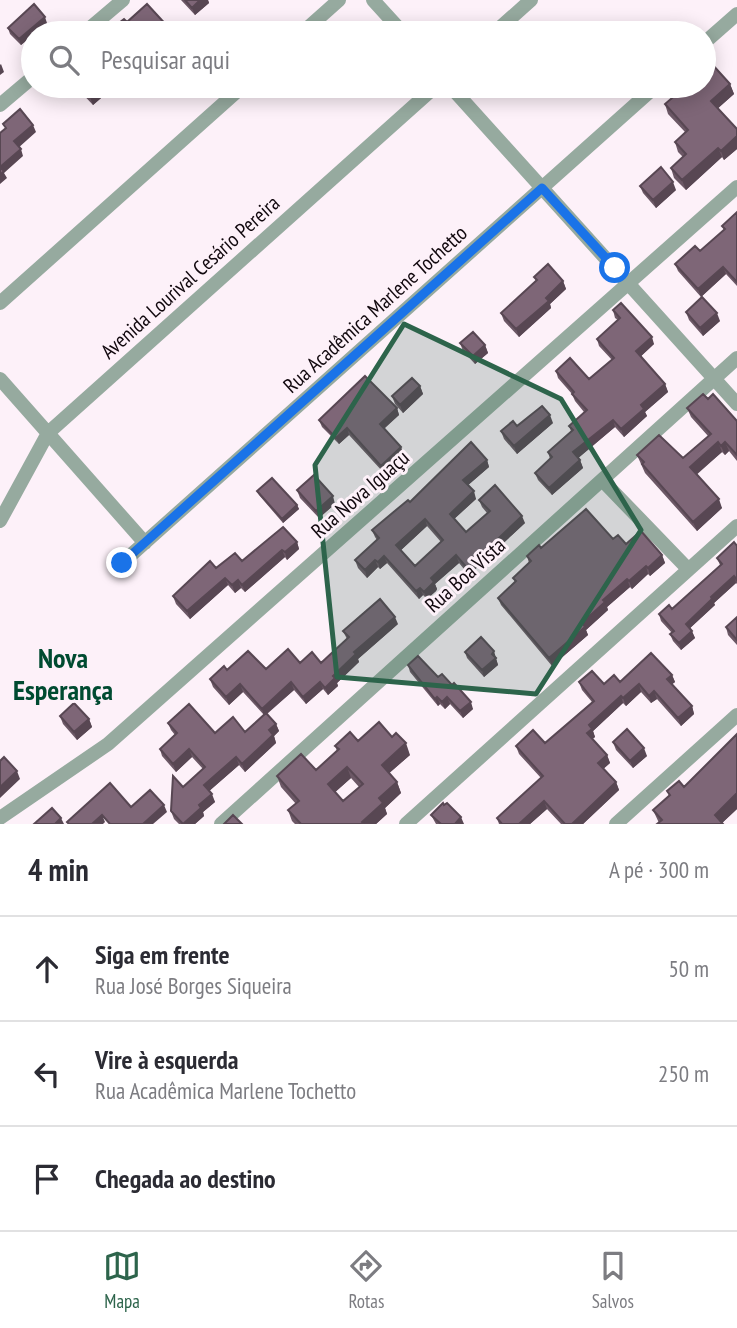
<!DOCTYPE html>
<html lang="pt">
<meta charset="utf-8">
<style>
:root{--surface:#fff;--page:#f7f7f7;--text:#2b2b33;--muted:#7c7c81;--line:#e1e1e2;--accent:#2d644b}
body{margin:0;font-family:"PT Sans Narrow",sans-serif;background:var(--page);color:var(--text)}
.stop{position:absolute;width:21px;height:21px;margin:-16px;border:5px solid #1a73e8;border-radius:50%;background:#fff}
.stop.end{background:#1a73e8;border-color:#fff;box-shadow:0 2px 7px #0008}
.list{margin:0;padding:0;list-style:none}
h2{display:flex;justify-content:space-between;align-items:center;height:91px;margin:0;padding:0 28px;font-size:30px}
h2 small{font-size:23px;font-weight:400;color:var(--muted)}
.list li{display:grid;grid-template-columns:46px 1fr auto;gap:21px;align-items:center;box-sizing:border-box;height:105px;padding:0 28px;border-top:2px solid var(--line)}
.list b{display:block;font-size:26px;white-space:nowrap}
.list p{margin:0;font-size:23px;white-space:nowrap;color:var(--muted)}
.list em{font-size:23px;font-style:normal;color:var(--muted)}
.icon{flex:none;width:38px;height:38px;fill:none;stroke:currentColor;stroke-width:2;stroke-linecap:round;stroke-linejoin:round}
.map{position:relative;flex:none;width:737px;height:824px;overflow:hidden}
.search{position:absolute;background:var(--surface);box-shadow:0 4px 18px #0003;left:21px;right:21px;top:21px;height:77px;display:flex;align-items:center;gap:18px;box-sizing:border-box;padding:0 24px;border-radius:38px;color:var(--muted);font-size:26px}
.sheet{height:406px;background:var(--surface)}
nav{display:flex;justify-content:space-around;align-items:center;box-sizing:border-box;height:98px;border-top:2px solid var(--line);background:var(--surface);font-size:19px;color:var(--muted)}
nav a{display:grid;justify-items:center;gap:4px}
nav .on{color:var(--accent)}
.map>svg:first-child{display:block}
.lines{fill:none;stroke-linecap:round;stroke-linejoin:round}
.street{stroke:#96aa9f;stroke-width:14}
.wall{fill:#6c5866;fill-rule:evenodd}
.shaded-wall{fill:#584753}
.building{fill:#7e6677;stroke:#584753;stroke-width:2;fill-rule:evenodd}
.route{stroke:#1a73e8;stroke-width:9}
.marked{fill:#2d644b;fill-opacity:0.2;stroke:#2d644b;stroke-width:5;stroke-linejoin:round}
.labels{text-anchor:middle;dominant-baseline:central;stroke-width:6;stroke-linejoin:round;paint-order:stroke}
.street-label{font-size:21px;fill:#11080e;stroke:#fdf1f9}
.district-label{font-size:28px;font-weight:bold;fill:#004b31;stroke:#fdf1f9}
</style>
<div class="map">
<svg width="737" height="824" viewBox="0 0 737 824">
<rect width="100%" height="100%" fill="#fdf1f9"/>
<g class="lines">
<path class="street" d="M373,0L403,33
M84,33L123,0
M302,33L339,0
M494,33L531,0
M704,43L737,14
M450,86L737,404
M0,105L33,77
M0,303L243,86
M0,379L145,543
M602,480L688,569
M0,521L48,433L436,86
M122,563L656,86
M0,818L108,744L737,187
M221,824L737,358
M406,824L737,526
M616,824L737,715"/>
</g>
<path class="wall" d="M181,0H208L209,3L195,15Z
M47,23L21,45L10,34L8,28Z
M730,84L734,94L718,108L737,129V149L724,160L722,157L686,190L674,178L671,168L683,157L678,152L675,142L685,132L668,114L665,104Z
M75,86H115L93,105Z
M640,186L676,190L656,208L643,193Z
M737,212V286L726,274L701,297L678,271L675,264L700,251L724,230L722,226Z
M534,277L563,281L566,289L550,304L551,308L519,337L504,321L501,313L536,281Z
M613,310L654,344L640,357L665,384L668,392L645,412L647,416L624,437L615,427L578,458L580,460L583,468L552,495L538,480L535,473L550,459L548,452L571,431L569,426L584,412L575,401L572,394L558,378L556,371L589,379L612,360L599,346L597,339L618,320L615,318Z
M686,312L720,321L703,336L689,320Z
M460,343L485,345L488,353L475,364L463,351Z
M420,386L423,394L403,413L395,404L392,396Z
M708,399L737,421V461L729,451L725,455L722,452L696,474L722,508L697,531L645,473L637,455L683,458L708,436L691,417L687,408Z
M397,408L399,415L384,429L401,447L403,454L383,472L349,435L339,444L322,427L319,420Z
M553,423L517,454L504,439L501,431L517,426Z
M487,460L489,467L468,485L476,499L454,519L466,532L487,513L482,507L479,500L525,523L469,575L459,563L435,584L437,589L436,591L427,599L423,595L419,599L387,563L380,569L378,567L367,578L358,568L355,560L377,540L375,537L372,530L410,502ZM427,526L441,542L415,566L401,550Z
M297,490L335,504L319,518L300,498Z
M257,491L297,505L299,509L283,523L259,495Z
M613,539L626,544L662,555L665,563L650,576L648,574L632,589L630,587L607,607L608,610L586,630L588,635L552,666L501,605L498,598L515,582L513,578L529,563L527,556L541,548Z
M297,542L299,549L287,560L285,557L245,592L241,588L235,593L228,585L190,619L176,604L173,596L216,568L242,561Z
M737,546V584L736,583L714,603L715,605L690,628L695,638L681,650L673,641L670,634L672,633L661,621L659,614L672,609L720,565L717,558Z
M737,617V645L728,635L726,627Z
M398,624L358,659L359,662L337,683L338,686L328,695L323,689L306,704L294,690L267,714L276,724L279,731L274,736L276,743L245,772L239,765L209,791L215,802L203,812L204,816L195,824H179L174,819L171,811L183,787L203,769L192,757L176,772L162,756L160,749L175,735L171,730L168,723L215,733L245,732L264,715L243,692L229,705L213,687L210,679L227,670L266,669L300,663H321L347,639L343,631Z
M465,652L497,658L496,659L498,665L484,677L467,658Z
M408,665L438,677L473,709L463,718L450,704L445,709L440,704L438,706L410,672Z
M672,675L675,682L672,684L692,706L694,714L681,726L657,699L651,703L641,692L626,706L623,703L593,731L595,737L592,739L607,755L610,763L603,769L616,782L619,790L583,824H561L547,809L530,824H499L497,818L541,778L519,754L516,746L545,743L592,702L582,690L579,682L604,684Z
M60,716L89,719L92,727L77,740L63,724Z
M358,741L410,755L389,773L397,782L401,793L385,808L387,814L376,824H295L292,821L288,810L296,804L281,787L277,776L316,770L337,751L335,746ZM351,778L359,787L343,801L335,792Z
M613,742L647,756L633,768L616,750Z
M684,787L737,809L722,823H659L653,810L669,796L667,791Z
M431,815L464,824H436Z"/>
<path class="shaded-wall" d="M200,0H208L209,3L195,15L192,8Z
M45,17L47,23L35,33H33V35L21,45L19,39Z
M145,27L147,33H137Z
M169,28L171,33H163Z
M1,64L4,72L0,75V65Z
M730,84L734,94L715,111L711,101Z
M103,86H115L93,105L90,97Z
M33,125L36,132L17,149L14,141Z
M737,136V149L724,160L721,151Z
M718,148L722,157L686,190L682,180Z
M21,149L23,156L4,173L7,178L0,184V167Z
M673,182L676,190L656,208L653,200Z
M723,267L726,274L701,297L698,289Z
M563,281L566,289L550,304L551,308L519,337L516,329Z
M717,313L720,321L703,336L700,328Z
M652,337L654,344L638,359L636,351Z
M485,345L488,353L475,364L473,356Z
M665,384L668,392L645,412L647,416L624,437L621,429L641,405Z
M420,386L423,394L403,413L400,405Z
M397,408L399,415L382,430L380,424Z
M550,415L553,423L517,454L514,446Z
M613,420L615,427L576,460L573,452Z
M347,428L349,435L339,444L336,438Z
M718,442L722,452L694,477L690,467Z
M725,442L729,451L725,455L721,446Z
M401,447L403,454L383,472L381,466Z
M487,460L489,467L466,487L463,480Z
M580,460L583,468L552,495L549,488Z
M474,491L476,499L452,521L450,514Z
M333,496L335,504L319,518L316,511Z
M719,499L722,508L697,531L693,522Z
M297,505L299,509L283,523L282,519Z
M522,516L525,523L469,575L467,568Z
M425,519L427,526L399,552L396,545Z
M297,542L299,549L287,560L285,552Z
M282,550L285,557L245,592L242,585Z
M456,555L459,563L435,584L437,589L436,591L427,599L424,592L431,578Z
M662,555L665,563L650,576L648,568Z
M384,556L387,563L380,569L378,562Z
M375,560L378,567L367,578L365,570Z
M646,566L648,574L632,589L629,581Z
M734,576L736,583L714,603L715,605L688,630L686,624L711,597Z
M225,578L228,585L190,619L187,611Z
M627,579L630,587L607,607L608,610L586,630L588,635L552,666L549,658L603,600Z
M238,580L241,588L235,593L232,585Z
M420,588L423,595L419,599L416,591Z
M395,617L398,624L358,659L359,662L337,683L338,686L328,695L325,688L333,676L354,652Z
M692,631L695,638L681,650L679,643Z
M494,651L498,665L484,677L482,670L492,654Z
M672,675L675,682L670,686L667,679Z
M291,682L294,690L264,716L262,709Z
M320,682L323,689L306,704L303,697Z
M240,684L243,692L229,705L226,697Z
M639,684L641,692L626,706L623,698Z
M654,691L657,699L651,703L649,696Z
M621,696L623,703L593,731L595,737L590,741L587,733L589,725Z
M437,697L440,704L438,706L435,699Z
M447,697L450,704L445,709L442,702Z
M471,702L473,709L463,718L460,711Z
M692,706L694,714L681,726L678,718Z
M89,719L92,727L77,740L74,732Z
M276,724L279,731L274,736L276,743L245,772L242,764L269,730Z
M406,743L410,755L386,776L382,765Z
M644,748L647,756L633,768L630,761Z
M189,749L192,757L176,772L173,764Z
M607,755L610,763L601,771L598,763Z
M236,757L239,765L207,793L204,785Z
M347,767L351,778L332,795L328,784Z
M17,771L20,779L0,798V787Z
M397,782L401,793L385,808L387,814L376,824H363L362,822L379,798Z
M616,782L619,790L583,824H572Z
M737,793V809L721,824L715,815Z
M212,794L215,802L203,812L204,816L195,824H183L199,805Z
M544,801L547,809L530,824H519Z
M164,805L167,812L153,824H143Z
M102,815L105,822L103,824H92Z
M461,817L464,824H455Z
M61,818L64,824H55Z"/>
<path class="building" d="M185,0H200L192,8Z
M34,4L45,17L19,39L8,28Z
M147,4L169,28L163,33H151L145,27L137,33H106L124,19L127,22Z
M711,63L730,84L711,101L737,129V136L721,151L718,148L682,180L671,168L686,154L675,142L688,130L665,104L686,86H704V69Z
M80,86H103L90,97Z
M20,109L33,125L14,141L21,149L0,167L4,171L0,175V133L6,128L3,124Z
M661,167L673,182L653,200L640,186Z
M737,212V282L723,267L698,289L675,264L695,246L700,251L725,229L722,226Z
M548,264L563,281L546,298L549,301L516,329L501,313L537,280L534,277Z
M702,297L717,313L700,328L686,312Z
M621,303L652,337L636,351L665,384L641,405L644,409L621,429L613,420L573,452L580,460L549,488L535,473L552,457L548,452L573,430L569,426L587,410L572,394L574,392L556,371L570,358L589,379L614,358L597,339L620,318L613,310Z
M473,332L485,345L473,356L460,343Z
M365,376L397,408L380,424L401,447L381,466L347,428L336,438L319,420Z
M412,378L420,386L400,405L392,396Z
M703,394L708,399L713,394L737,421V455L725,442L721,446L718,442L690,467L719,499L693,522L642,464L644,462L637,455L659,435L683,458L711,434L687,408Z
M542,406L550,415L514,446L501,431L513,421L517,426Z
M471,442L487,460L463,480L474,491L450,514L466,532L490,511L479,500L495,485L522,516L467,568L456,555L431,578L434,582L424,592L420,588L416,591L384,556L378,562L375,560L365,570L355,560L379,538L372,530L408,500L410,502ZM425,519L443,540L415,566L396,545Z
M314,475L333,496L316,511L297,490Z
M272,478L297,505L282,519L257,491Z
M586,509L613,539L618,535L626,544L641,531L662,555L648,568L646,566L629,581L627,579L603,600L605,602L582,623L585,627L549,658L498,598L516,581L513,578L531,561L527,556L539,545L541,548Z
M283,527L297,542L285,552L282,550L242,585L238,580L232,585L225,578L187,611L173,596L210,561L216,568L235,553L242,561Z
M734,542L737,546V580L734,576L711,597L712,599L686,624L692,631L679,643L670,634L674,631L659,614L669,605L672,609L722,564L717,558Z
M380,599L395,617L354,652L356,654L333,676L335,678L325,688L320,682L303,697L291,682L262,709L240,684L226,697L210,679L224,666L227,670L248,651L266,669L288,649L300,663L312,652L321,663L349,637L343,631Z
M737,617V640L726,627Z
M481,637L494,651L492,654L496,658L482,670L465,652Z
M651,653L672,675L667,679L692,706L678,718L654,691L649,696L639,684L623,698L621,696L589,725L592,729L587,733L607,755L598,763L616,782L572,824H565L544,801L519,824H502L497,818L543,776L516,746L533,730L545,743L594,701L579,682L592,671L604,684L614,675L620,682Z
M418,656L438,677L442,674L452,685L454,683L471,702L460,711L447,697L442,702L437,697L435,699L408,665Z
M74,703L89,719L74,732L60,716Z
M189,704L215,733L233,717L245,732L266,713L276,724L269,730L273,735L242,764L236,757L204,785L212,794L199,805L201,808L183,824L171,811L173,776L183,787L205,767L189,749L173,764L160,749L177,733L168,723Z
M379,722L392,737L396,733L406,743L382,765L397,782L379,798L383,803L362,822L364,824H301L288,810L299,801L277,776L301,754L316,770L339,749L335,746L350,732L358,741ZM347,767L363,784L343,801L328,784Z
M627,729L644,748L630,761L613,742Z
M737,734V793L715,815L723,824H657L662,820L653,810L670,795L667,791L679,781L684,787Z
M4,757L17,771L0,787V761Z
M110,783L131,807L150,790L164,805L143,824H110L102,815L92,824H69L67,822Z
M443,803L444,805L447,803L461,817L455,824H441L431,815Z
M52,808L61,818L55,824H34Z
M233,815L242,824H224Z"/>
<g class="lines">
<path class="route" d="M122,563L542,188L615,268"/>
</g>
<path class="marked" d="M404,324L561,399L641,530L536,694L337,677L315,465Z"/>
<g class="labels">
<g class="street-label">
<text transform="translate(190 277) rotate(-42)">Avenida Lourival Cesário Pereira</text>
<text transform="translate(375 309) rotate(-42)">Rua Acadêmica Marlene Tochetto</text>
<text transform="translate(360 494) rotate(-41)">Rua Nova Iguaçu</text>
<text transform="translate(465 575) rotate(-42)">Rua Boa Vista</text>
</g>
<g class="district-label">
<text x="63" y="657">Nova<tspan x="63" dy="32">Esperança</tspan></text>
</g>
</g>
</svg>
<div class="stop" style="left:615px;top:268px"></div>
<div class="stop end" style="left:122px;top:563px"></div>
<div class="search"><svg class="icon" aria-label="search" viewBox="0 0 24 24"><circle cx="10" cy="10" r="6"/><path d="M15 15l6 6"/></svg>Pesquisar aqui</div>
</div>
<section class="sheet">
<h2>4 min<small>A pé · 300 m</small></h2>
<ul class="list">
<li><svg class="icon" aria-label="ahead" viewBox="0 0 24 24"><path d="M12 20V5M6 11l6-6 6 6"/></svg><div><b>Siga em frente</b><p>Rua José Borges Siqueira</p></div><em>50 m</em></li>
<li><svg class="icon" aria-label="left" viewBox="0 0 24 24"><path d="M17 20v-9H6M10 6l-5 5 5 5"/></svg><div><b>Vire à esquerda</b><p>Rua Acadêmica Marlene Tochetto</p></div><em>250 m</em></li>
<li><svg class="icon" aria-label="arrive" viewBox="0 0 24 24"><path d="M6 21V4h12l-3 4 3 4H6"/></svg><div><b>Chegada ao destino</b></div></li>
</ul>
</section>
<nav>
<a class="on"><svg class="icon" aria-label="map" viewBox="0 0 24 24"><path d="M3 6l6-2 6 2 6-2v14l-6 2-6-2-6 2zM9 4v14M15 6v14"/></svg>Mapa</a>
<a><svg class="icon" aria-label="directions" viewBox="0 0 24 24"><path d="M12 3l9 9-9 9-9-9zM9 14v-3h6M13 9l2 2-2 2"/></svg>Rotas</a>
<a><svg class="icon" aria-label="saved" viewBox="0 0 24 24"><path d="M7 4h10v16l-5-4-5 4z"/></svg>Salvos</a>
</nav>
